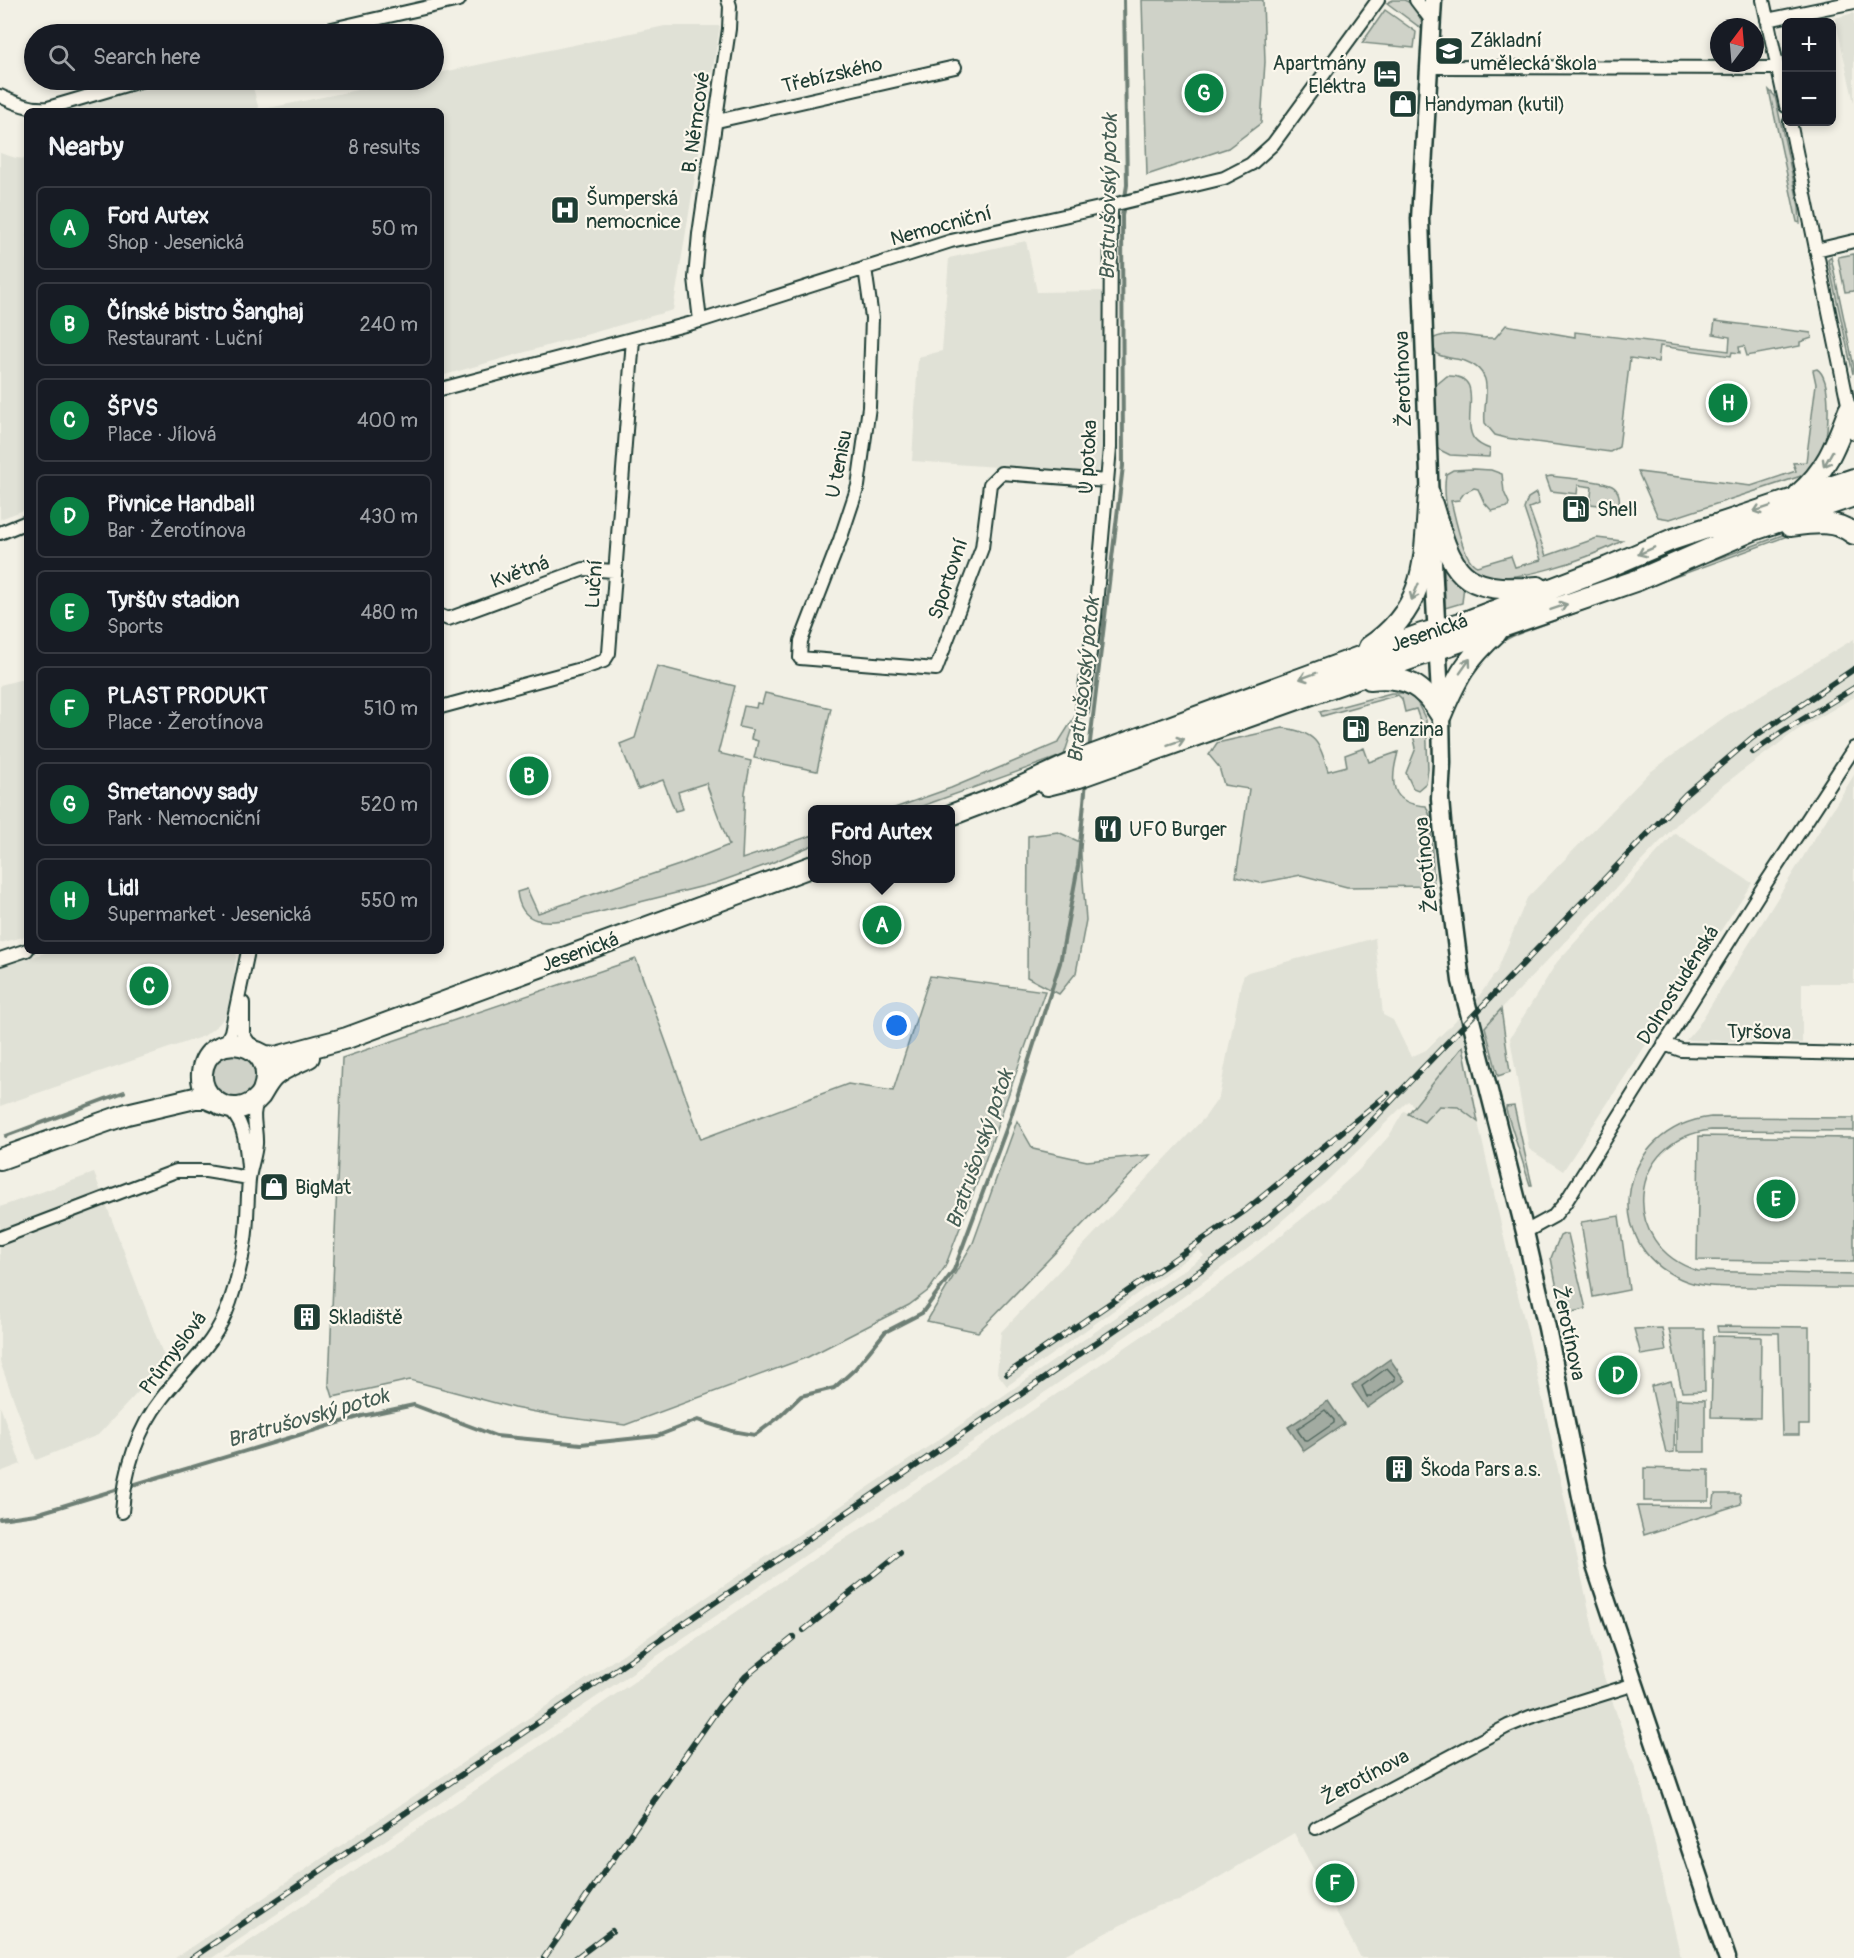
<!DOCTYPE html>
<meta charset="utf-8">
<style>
:root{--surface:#171b24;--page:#242831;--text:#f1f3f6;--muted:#9ea1a6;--line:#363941;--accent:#0b8043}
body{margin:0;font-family:Pangolin,sans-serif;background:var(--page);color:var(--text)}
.controls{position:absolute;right:18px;top:18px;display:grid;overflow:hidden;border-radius:9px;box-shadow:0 3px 9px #0003}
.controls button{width:54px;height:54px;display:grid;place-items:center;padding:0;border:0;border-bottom:2px solid var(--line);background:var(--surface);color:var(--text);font:30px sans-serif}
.compass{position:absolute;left:1710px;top:18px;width:54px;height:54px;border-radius:50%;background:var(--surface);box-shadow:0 3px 9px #0003;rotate:16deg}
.you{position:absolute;left:897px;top:1026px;width:21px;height:21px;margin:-15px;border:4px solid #fff;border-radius:50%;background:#1a73e8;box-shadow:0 0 0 9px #1a73e833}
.badge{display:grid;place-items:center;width:39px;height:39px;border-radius:50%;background:var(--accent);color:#fff;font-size:20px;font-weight:700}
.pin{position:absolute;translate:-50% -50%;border:3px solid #fff;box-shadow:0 2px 6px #0006}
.popup{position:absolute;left:808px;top:805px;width:147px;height:78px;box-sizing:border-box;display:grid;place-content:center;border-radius:9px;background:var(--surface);filter:drop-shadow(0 2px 4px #0005);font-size:20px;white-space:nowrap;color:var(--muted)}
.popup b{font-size:22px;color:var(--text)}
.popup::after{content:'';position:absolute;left:50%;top:100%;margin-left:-12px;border:12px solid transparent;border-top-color:var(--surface)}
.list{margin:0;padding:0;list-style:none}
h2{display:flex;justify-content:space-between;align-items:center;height:78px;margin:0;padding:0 24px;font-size:26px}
h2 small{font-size:20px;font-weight:400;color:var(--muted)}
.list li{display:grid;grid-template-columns:39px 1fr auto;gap:18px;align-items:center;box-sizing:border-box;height:84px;margin:0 12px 12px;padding:0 12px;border:2px solid var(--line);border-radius:9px}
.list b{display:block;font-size:22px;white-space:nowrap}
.list p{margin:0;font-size:20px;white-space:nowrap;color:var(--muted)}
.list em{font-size:20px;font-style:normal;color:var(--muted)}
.icon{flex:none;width:33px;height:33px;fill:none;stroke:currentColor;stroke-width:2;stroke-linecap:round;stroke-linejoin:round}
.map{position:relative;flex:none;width:1854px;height:1958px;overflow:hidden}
.search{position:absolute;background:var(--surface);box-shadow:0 3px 9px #0003;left:24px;top:24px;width:420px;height:66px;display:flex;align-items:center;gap:15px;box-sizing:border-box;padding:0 21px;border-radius:33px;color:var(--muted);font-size:22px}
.panel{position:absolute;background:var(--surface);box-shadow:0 3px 9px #0003;left:24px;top:108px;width:420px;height:846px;border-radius:9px}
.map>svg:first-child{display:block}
.built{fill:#e0e1d6}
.green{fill:#cfd2c8;stroke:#77887e;stroke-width:1.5}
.water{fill:#a2aba1;stroke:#6e7f75;stroke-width:1.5}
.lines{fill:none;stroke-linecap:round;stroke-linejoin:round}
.shore{stroke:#536960;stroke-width:1.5}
.stream{stroke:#6e7f75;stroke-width:4}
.minor-casing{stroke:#1f3d34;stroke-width:16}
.tertiary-casing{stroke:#1f3d34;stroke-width:21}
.primary-casing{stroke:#1f3d34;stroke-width:24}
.minor{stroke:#fbf7ec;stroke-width:12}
.tertiary{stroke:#fbf7ec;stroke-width:16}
.primary{stroke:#fbf7ec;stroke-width:20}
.rail-casing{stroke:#1f3d34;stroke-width:6}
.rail{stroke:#fbf7ec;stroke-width:4;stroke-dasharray:11;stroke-linecap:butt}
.oneway{stroke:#8d9a90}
.labels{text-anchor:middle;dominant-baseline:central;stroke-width:4.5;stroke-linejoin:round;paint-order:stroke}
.poi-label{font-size:20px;fill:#1f3d34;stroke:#fbf7ec;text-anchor:start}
.street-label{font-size:20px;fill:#1f3d34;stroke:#fbf7ec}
.water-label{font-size:21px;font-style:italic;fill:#465e55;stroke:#fbf7ec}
</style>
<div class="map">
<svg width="1854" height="1958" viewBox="0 0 1854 1958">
<rect width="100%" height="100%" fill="#f2f0e5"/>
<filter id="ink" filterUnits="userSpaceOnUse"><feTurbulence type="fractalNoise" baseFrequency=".0167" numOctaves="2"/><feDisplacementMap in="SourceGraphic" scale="12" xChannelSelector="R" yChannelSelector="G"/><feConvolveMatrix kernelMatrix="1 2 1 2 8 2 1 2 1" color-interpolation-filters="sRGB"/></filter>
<g filter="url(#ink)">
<path class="built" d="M1854,13V103L1835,18Z
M665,26H720L673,310L441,376V111H66V109L171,80H251L259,110L406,80H434V74Z
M0,153L16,158L27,159V509L0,519Z
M1026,241L1037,292L1104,291L1106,354L1102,463L1096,474L912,461L918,357L942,351L949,258Z
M1854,639V697L1796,731L1723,785L1677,824L1501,1009L1473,1041L1420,1111L1408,1101L1326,1182L1262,1238L1184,1296L1012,1415L212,1958H175L1000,1398L1204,1256L1199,1250L1007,1386L997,1373L1001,1332L1205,1117L1219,1097L1241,983L1244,975L1248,972L1375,938L1383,1015L1393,1020L1411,1057L1426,1050L1477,999L1497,971L1527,898L1649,773L1726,716Z
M27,678V936L0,943V685Z
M1854,775V983H1802V1043L1686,1040L1698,1026Z
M1675,833L1752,883L1563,1171L1529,1149L1510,1038L1557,962Z
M51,951H237L229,1011L219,1024L204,1036L0,1106V967Z
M1439,1106L1458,1107L1478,1122L1509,1260L1529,1338L1603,1674L1641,1785L1681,1958H1361L1294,1833L1179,1901L1157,1906L1058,1958H224L430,1821L821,1554L884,1514L1033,1410L1232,1275L1329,1197L1358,1171L1389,1136L1404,1111L1424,1122Z
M94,1173L166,1362L98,1435L36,1460L0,1362V1207Z
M0,1406L21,1464L0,1472Z"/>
<path class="green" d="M1142,0H1263L1265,62L1261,123L1228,148L1147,175Z
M1393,0C1396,0 1400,0 1404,0C1414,3 1423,19 1422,29L1387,3Z
M1385,10L1416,32L1414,48L1362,43Z
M1769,90L1775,96L1799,206L1800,223L1797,222Z
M1854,254V291L1845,292L1838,257Z
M1831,257L1854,367L1853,374L1828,260Z
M1715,321L1811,333L1812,338L1800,342V346L1747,356L1744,346L1739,347L1740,353L1732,352L1731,356L1660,346L1658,362L1630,358L1619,447L1610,452L1506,438L1495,435L1485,423C1482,399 1498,373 1465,361C1456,358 1446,359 1437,354L1429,341C1446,328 1475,339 1495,338L1506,325L1575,337V332L1729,351L1730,337L1713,334Z
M1817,369C1832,378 1829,431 1824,446C1820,458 1811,468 1801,476L1670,519L1658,517L1638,472L1751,486L1796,471L1793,463L1806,462L1816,384L1813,370Z
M1447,376C1488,374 1460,419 1474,439C1478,444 1484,447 1490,449L1489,457L1450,455L1436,448L1429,395L1435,386Z
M1473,469L1491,470L1502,474L1504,492L1509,503L1508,507L1492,511L1484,502L1478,489L1474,488L1464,493L1459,500L1451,501C1455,516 1463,561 1477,566L1511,556L1515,567L1541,560L1524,509L1528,498L1536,493L1539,504L1529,508L1546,556L1597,538L1622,541C1591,557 1508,589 1476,572C1461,563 1455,545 1451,529C1447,511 1443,492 1446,474L1453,470Z
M1551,476C1564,478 1601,480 1612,486C1619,490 1621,499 1618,507L1590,504L1592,487L1578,485L1577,494L1551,491L1546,477Z
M1758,521L1694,545L1629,575L1470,632L1694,538Z
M1788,533L1793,534L1513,636L1484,651L1499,641L1540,623Z
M1444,560L1464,585L1462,603L1445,608Z
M657,666L735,686L718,753L751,761L745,792L742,859L813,835V845L769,864L716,883L572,919C546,923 521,926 517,892L527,889L538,913L679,865L729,845L706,783L678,792L683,809L675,811L663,780L638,789L620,744L635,738Z
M765,693L831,708L817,771L754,758L758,741L751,739L753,730L739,727L744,706L756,708L757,703L762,704Z
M1391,693H1404L1410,696L1417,702L1426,720L1428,769L1426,783L1418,790L1413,788L1406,773L1416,748L1412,730L1422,726L1416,709L1405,712L1402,699L1398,695L1322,716L1320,712Z
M1079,710L1064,755L914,809L889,810L951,788L1058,743Z
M1283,728C1316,732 1319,742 1328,771L1347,766L1345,755L1364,748L1369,762L1398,752C1390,781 1389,804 1426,806L1430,816L1434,886L1347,887L1301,875L1260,883L1236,877L1249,789L1224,785L1219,767L1209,755L1217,743Z
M1058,832L1080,842L1086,920L1076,973L1059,994L1027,977L1028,836Z
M636,959L701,1139L848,1084L893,1091L930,976L1045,991L980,1175L945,1267L929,1290L909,1305L808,1357L625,1425L563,1417L514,1408L410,1380L333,1397L329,1384L342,1058Z
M1501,1009L1510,1072L1498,1076L1485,1027Z
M1463,1046L1478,1122L1458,1107L1439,1106L1424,1122L1408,1114Z
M211 1076a23 23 0 1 1 46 0a23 23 0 1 1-46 0Z
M1514,1106L1532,1185H1530L1506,1110V1107Z
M1711,1117L1854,1118V1131L1711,1130C1627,1139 1618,1246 1698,1271L1854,1275V1288C1820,1288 1787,1287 1753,1287C1730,1286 1703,1289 1681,1279C1598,1243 1619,1128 1711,1117Z
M1017,1121L1033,1149L1087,1161L1150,1155L978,1332L927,1321L973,1243Z
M1699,1136L1854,1138V1262L1697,1260Z
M1619,1216L1629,1290L1593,1297L1581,1222Z
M1564,1234H1568L1586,1309L1562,1314L1551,1258L1560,1236Z
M1717,1326L1809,1327V1425H1799V1435H1782L1779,1333L1718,1332Z
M1662,1328L1666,1351L1641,1355L1634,1329Z
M1669,1329H1704L1705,1391L1682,1392Z
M1713,1336L1761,1337L1760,1418L1711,1417Z
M1671,1381L1675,1396L1674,1452L1666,1453L1651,1386Z
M1677,1399L1705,1400V1452H1677Z
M1644,1468L1709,1470V1501H1644Z
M1715,1494H1740L1741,1504L1644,1535L1637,1506L1713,1507Z"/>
<path class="water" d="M1390,1359L1405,1381L1367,1408L1352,1386Z
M1328,1401L1344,1424L1304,1451L1288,1427Z"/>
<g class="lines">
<path class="shore" d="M1387,1368L1395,1377V1380L1371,1397H1367L1362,1386Z
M1325,1410L1334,1420V1423L1308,1441H1305L1298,1431V1428Z"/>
<path class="stream" d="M1089,750L1123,466L1122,216L1127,185L1124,0
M6,1136L124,1092
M129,1486L362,1416L414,1405L496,1436L581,1444L657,1436L698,1420L732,1431L755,1435L778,1418L801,1396L834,1388L855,1369L885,1332L922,1313L954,1270L1010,1119L1060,963L1078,866L1086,781
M0,1519L36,1514L122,1488"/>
<g class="minor-casing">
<path id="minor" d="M1416,0L1432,21
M1763,0L1786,106
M1767,20L1854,2
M310,34L459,0
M1430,67L1779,68
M0,96C15,103 31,110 48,108L143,80
M717,121L955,67
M1790,122L1854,433
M1816,250L1854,241
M865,268L872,318L869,407L858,486L840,540L801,641L800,658L936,669L982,548L990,484L1001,473L1107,481
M700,321L695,278L699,234L729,29L730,6L728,0
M441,389L700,321L951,241L1104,207L1224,178L1251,164L1273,144L1378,0
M0,533L27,522
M441,616L448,619L584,569L614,571
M441,707L581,669L604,661L609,653L633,339
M1082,710L1095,617L1110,448L1111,206
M0,959L27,950
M243,1003V1034L252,1048
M1664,1044L1681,1050L1854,1054
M220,1046L227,1040L231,1032L248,951
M225,1107C245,1118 246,1146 248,1167
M1525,1232L1554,1216L1565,1203L1760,892L1854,748
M0,1238L176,1171H206L249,1178
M122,1512C125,1470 136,1431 162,1398C189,1363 215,1346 230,1302C237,1282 242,1260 245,1240C248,1220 247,1200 249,1180C250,1168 255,1157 256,1144C257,1129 250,1114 258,1100
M1316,1828L1508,1726L1530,1717L1635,1684"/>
</g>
<g class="tertiary-casing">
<path id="tertiary" d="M1430,505L1420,219L1433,0
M1432,543L1441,715L1442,763L1440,799L1444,846L1461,981L1525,1232L1547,1328L1595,1566L1727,1958"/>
</g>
<g class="primary-casing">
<path id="primary" d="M1799,494C1827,470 1836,444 1849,410
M1432,504C1453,574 1459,594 1538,587
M1790,526C1812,523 1835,519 1854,534
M1369,647C1429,607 1424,557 1429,493
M1370,679C1405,675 1423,685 1441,715
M1441,715C1457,677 1466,660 1497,632
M1047,785L1079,777L1438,649L1638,580L1751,531L1854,496
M951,815L1006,794L1077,761L1422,634L1465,622L1608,567L1671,540L1854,479
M257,1052L265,1056L276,1057L347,1038L813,866
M263,1091C282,1040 207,1026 202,1073C201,1084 206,1095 215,1101C229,1112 248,1110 260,1096C264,1090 267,1083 273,1077C282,1068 297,1063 309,1057
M0,1159L127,1114L195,1098H206L216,1102"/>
</g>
<use href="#minor" class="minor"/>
<use href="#tertiary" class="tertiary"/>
<use href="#primary" class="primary"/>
<g class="rail-casing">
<path id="rail" d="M1753,752L1782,732L1854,688
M1007,1374L1246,1210L1388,1094
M804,1630L900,1553
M192,1958L1005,1405L1179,1286L1230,1249L1286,1203L1349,1145L1686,794L1752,738L1854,669
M544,1958L720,1706L746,1676L794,1637
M576,1958L612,1931"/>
</g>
<use href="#rail" class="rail"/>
</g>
<defs><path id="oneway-shaft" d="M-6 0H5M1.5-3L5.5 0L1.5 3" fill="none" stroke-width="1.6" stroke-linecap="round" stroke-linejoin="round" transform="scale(1.5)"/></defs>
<g class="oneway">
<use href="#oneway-shaft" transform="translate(1828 459) rotate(119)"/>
<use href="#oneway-shaft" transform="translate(1762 509) rotate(161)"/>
<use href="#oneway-shaft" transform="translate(1646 551) rotate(156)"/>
<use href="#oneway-shaft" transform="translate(1415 592) rotate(113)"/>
<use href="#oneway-shaft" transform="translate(1559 607) rotate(-19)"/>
<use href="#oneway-shaft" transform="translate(1465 666) rotate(-55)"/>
<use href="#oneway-shaft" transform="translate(1308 676) rotate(160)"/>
<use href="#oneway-shaft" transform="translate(1176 742) rotate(-19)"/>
</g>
</g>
<defs>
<g id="school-square" transform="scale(1.5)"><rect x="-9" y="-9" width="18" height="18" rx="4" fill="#1f3d34" stroke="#fbf7ec"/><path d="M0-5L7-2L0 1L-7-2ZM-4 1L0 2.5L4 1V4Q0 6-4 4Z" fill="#fff"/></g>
<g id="hotel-square" transform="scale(1.5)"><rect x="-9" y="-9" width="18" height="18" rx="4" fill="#1f3d34" stroke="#fbf7ec"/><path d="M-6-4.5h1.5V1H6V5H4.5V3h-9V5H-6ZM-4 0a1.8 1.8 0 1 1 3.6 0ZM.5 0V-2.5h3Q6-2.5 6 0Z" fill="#fff"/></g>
<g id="shop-square" transform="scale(1.5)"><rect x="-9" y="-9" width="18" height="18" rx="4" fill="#1f3d34" stroke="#fbf7ec"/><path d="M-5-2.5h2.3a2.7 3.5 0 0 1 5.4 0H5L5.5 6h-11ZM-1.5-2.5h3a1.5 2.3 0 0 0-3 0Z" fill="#fff"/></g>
<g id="hospital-square" transform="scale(1.5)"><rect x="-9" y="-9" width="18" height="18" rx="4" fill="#1f3d34" stroke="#fbf7ec"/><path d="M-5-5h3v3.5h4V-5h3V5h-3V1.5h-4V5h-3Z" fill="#fff"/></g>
<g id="fuel-square" transform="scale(1.5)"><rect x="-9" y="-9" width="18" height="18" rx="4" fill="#1f3d34" stroke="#fbf7ec"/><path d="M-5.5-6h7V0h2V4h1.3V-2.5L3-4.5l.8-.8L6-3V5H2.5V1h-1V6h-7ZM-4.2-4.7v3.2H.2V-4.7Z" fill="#fff"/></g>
<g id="restaurant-square" transform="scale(1.5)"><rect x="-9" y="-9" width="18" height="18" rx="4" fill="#1f3d34" stroke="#fbf7ec"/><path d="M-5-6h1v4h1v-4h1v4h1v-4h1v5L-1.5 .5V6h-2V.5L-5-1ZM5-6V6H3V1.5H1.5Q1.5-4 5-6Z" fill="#fff"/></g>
<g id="building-square" transform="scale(1.5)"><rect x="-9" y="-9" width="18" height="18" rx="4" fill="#1f3d34" stroke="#fbf7ec"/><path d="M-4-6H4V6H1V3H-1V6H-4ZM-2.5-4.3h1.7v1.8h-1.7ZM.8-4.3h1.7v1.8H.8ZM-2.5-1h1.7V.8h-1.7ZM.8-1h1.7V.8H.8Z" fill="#fff"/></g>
</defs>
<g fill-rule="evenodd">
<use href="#school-square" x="1449" y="51"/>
<use href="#hotel-square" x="1387" y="74"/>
<use href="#shop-square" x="1403" y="104"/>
<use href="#hospital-square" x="565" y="210"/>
<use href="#fuel-square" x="1576" y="509"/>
<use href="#fuel-square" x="1356" y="729"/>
<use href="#restaurant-square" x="1108" y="829"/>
<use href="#shop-square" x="274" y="1187"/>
<use href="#building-square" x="307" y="1317"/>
<use href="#building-square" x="1399" y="1469"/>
</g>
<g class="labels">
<g class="poi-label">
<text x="1470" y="40">Základní<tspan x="1470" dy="23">umělecká škola</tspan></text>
<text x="1366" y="63" text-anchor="end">Apartmány<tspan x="1366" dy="23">Elektra</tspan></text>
<text x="1424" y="104">Handyman (kutil)</text>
<text x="586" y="198">Šumperská<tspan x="586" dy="23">nemocnice</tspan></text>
<text x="1597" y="509">Shell</text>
<text x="1377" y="729">Benzina</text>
<text x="1129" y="829">UFO Burger</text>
<text x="295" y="1187">BigMat</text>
<text x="328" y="1317">Skladiště</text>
<text x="1420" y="1469">Škoda Pars a.s.</text>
</g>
<g class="street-label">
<text transform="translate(832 75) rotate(-13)">Třebízského</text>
<text transform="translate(696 122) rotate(-82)">B. Němcové</text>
<text transform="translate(941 226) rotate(-15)">Nemocniční</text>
<text transform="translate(1403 379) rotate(-92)">Žerotínova</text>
<text transform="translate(1088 457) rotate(-87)">U potoka</text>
<text transform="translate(839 464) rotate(-79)">U tenisu</text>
<text transform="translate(520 572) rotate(-20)">Květná</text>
<text transform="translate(948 579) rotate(-71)">Sportovní</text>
<text transform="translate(594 584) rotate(-86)">Luční</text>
<text transform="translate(1429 633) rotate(-19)">Jesenická</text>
<text transform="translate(1426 865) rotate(-96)">Žerotínova</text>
<text transform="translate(580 952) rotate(-20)">Jesenická</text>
<text transform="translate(1678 985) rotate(-58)">Dolnostudénská</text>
<text transform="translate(1759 1032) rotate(1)">Tyršova</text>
<text transform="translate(1569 1333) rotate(78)">Žerotínova</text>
<text transform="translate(173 1353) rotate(-53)">Průmyslová</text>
<text transform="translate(1365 1777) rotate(-28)">Žerotínova</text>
</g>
<g class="water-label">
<text transform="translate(1109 197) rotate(-89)">Bratrušovský potok</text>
<text transform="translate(1084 680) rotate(-84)">Bratrušovský potok</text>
<text transform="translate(980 1149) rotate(-71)">Bratrušovský potok</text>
<text transform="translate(308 1418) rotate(-16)">Bratrušovský potok</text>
</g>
</g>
</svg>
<div class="controls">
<button>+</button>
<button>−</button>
</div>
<svg class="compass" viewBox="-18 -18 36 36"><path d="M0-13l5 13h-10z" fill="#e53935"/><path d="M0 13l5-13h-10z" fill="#9ea1a6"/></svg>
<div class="you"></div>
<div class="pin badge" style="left:882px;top:925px">A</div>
<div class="popup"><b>Ford Autex</b>Shop</div>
<div class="pin badge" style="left:529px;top:776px">B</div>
<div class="pin badge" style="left:149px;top:986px">C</div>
<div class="pin badge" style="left:1618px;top:1375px">D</div>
<div class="pin badge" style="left:1776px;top:1199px">E</div>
<div class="pin badge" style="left:1335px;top:1883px">F</div>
<div class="pin badge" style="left:1204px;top:93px">G</div>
<div class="pin badge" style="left:1728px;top:403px">H</div>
<div class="search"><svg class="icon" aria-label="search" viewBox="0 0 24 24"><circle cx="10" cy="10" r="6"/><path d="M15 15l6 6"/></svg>Search here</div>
<section class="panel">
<h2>Nearby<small>8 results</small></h2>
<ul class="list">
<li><span class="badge">A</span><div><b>Ford Autex</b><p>Shop · Jesenická</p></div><em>50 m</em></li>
<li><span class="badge">B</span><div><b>Čínské bistro Šanghaj</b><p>Restaurant · Luční</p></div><em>240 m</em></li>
<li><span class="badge">C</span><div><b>ŠPVS</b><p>Place · Jílová</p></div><em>400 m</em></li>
<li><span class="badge">D</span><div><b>Pivnice Handball</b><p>Bar · Žerotínova</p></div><em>430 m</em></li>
<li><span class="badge">E</span><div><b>Tyršův stadion</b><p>Sports</p></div><em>480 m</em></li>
<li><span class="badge">F</span><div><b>PLAST PRODUKT</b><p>Place · Žerotínova</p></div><em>510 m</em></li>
<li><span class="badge">G</span><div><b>Smetanovy sady</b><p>Park · Nemocniční</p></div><em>520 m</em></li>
<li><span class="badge">H</span><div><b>Lidl</b><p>Supermarket · Jesenická</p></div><em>550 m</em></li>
</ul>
</section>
</div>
